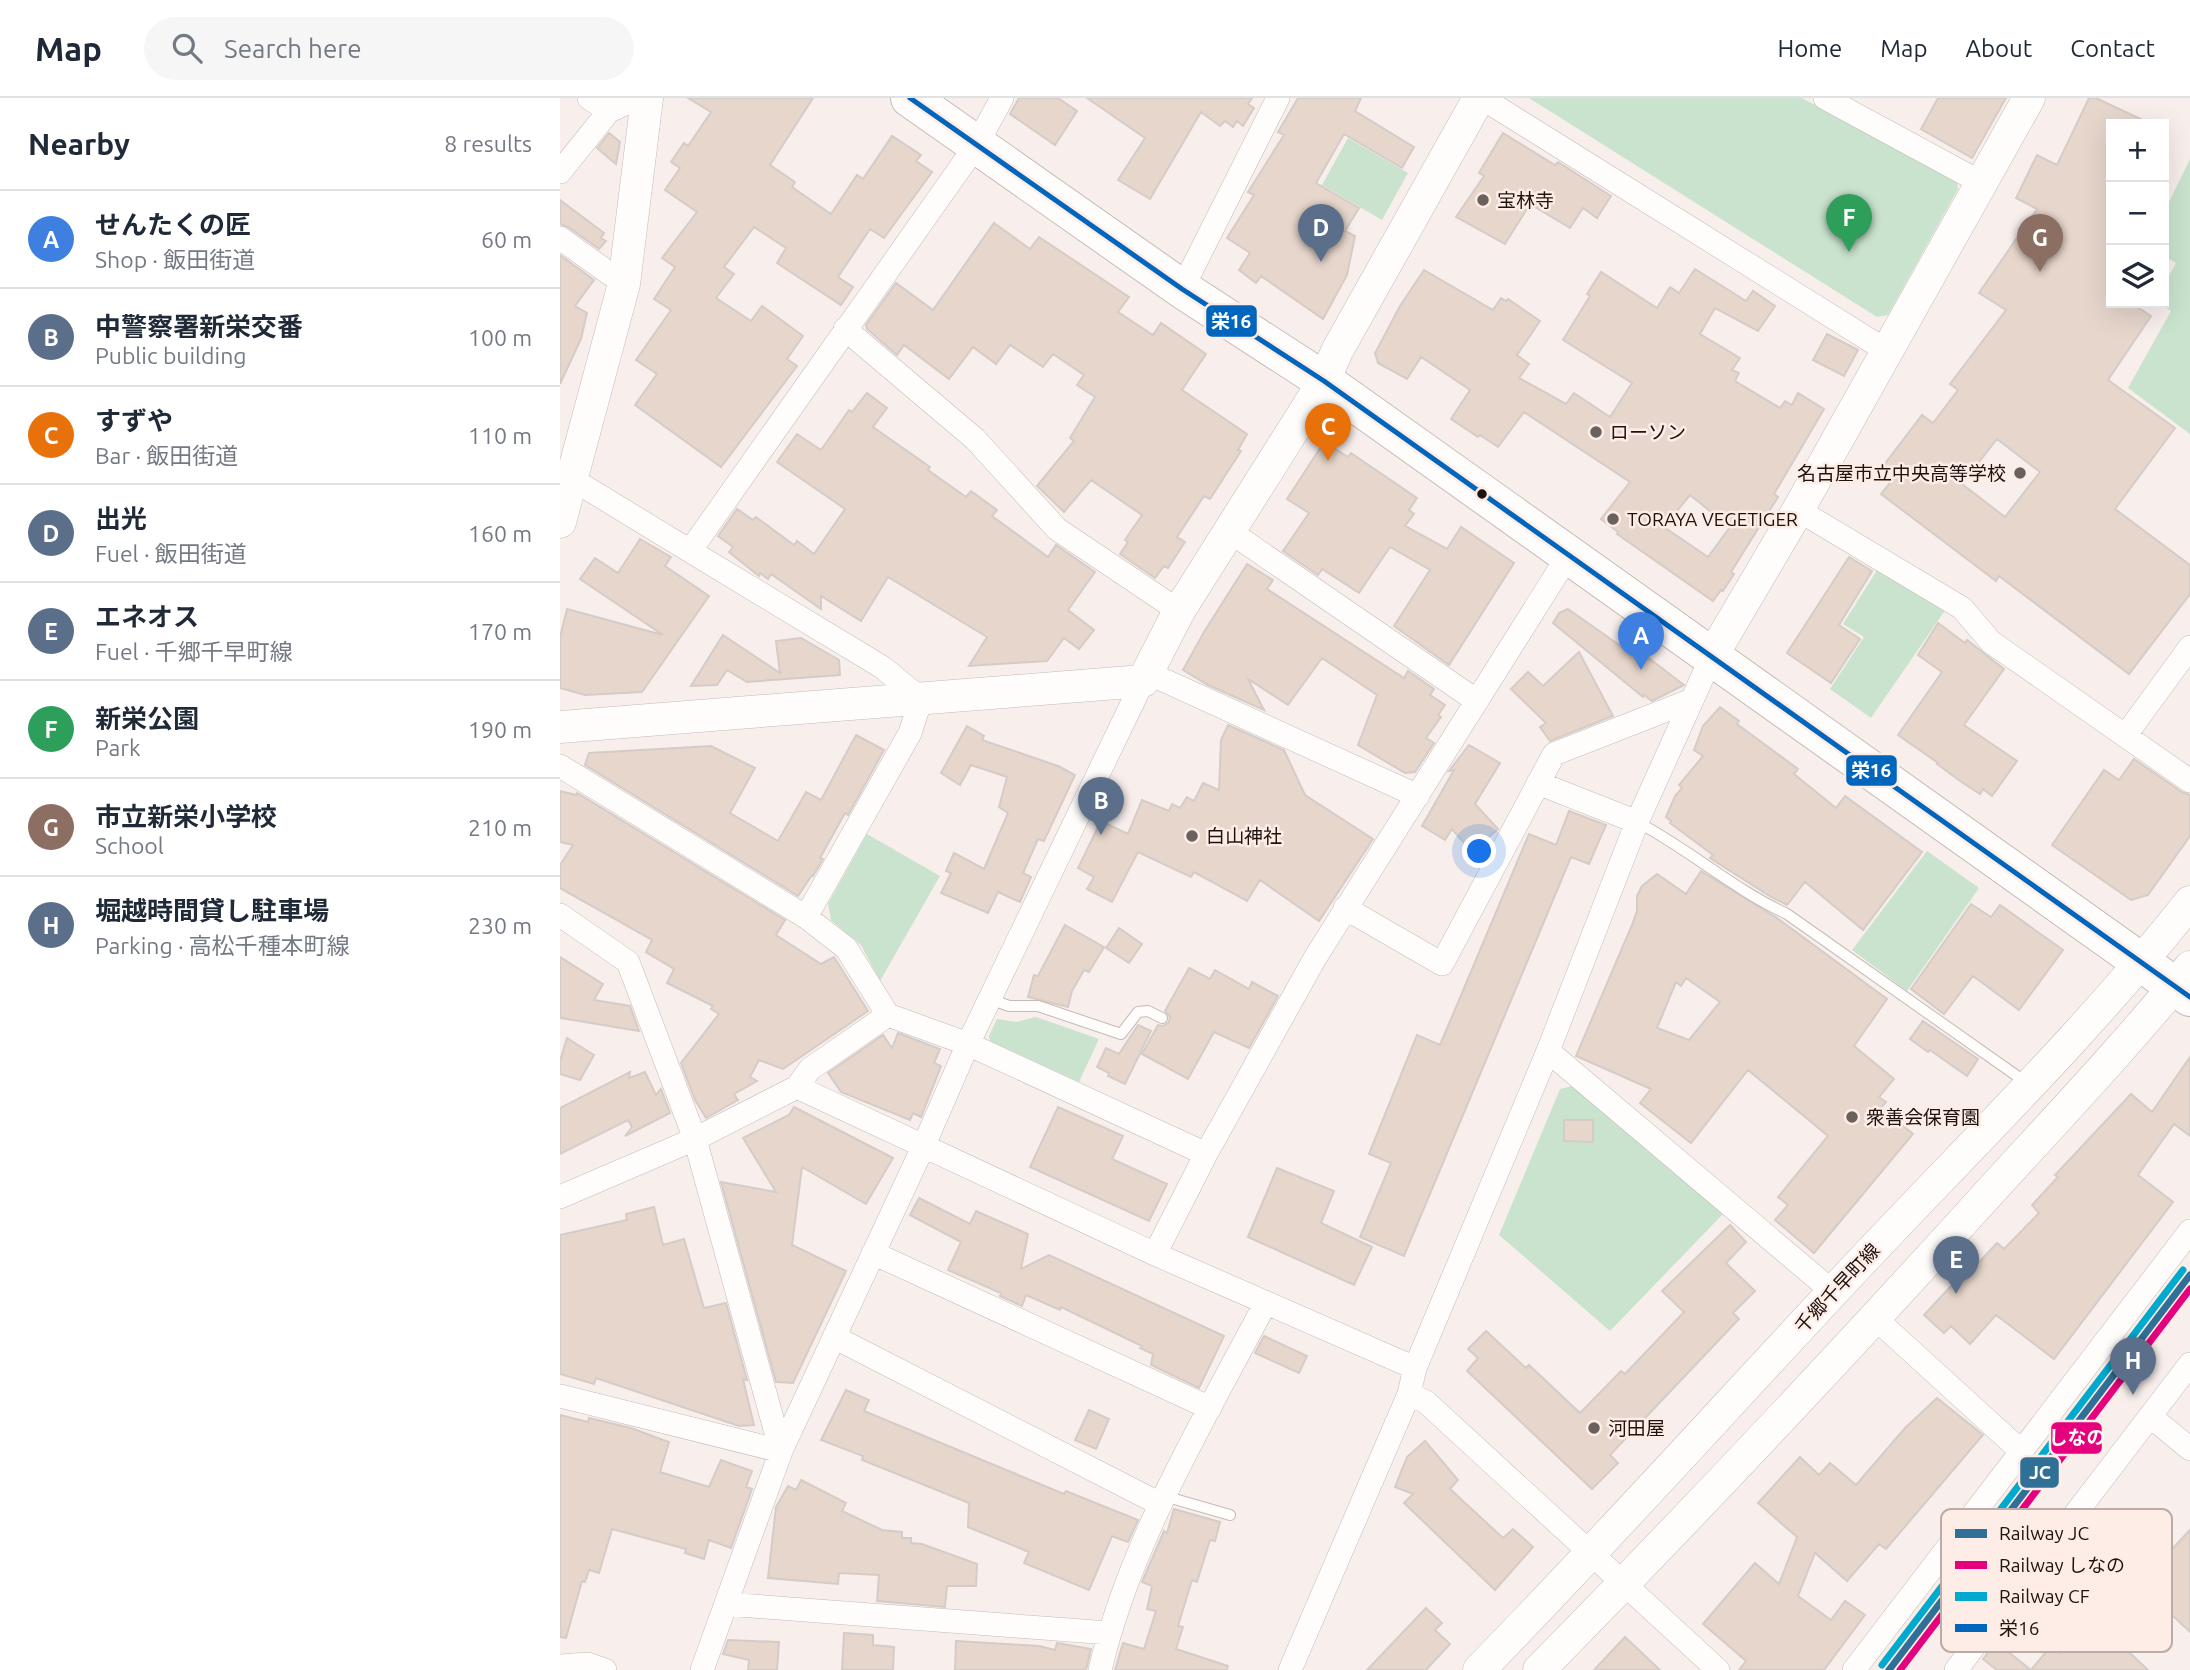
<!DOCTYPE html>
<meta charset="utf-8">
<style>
:root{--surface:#fff;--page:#f6f6f7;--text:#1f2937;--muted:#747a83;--line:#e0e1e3;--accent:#6a605c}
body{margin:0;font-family:Ubuntu,"Noto Sans JP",sans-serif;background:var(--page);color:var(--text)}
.controls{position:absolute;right:21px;top:21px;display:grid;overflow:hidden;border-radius:0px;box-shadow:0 7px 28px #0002}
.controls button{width:63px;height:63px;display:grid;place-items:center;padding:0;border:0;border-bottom:2px solid var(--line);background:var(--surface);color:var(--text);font:35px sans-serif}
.you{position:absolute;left:920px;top:754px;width:24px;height:24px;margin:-18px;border:5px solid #fff;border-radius:50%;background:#1a73e8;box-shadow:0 0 0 10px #1a73e833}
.badge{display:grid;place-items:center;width:46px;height:46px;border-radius:50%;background:var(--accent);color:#fff;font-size:23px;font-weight:700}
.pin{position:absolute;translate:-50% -58px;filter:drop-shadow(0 2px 4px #0008)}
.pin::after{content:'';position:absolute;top:37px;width:24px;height:21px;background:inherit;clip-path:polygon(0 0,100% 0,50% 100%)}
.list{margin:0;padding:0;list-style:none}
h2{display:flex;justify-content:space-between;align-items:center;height:91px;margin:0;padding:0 28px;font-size:30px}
h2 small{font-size:23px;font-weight:400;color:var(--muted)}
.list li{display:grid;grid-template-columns:46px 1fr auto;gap:21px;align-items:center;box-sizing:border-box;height:98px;padding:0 28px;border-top:2px solid var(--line)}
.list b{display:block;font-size:26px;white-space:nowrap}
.list p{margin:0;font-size:23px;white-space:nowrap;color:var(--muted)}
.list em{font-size:23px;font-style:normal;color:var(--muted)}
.icon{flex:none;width:38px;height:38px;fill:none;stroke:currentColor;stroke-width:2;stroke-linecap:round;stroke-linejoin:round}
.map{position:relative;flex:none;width:1630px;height:1572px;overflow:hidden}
header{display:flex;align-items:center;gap:42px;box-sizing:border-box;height:98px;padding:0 35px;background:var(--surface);border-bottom:2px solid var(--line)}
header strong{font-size:33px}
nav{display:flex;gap:38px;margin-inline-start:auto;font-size:24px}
.search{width:490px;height:63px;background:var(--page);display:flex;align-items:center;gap:18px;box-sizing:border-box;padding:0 24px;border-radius:38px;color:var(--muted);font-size:26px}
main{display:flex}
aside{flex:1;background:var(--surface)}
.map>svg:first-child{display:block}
.green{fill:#c9e3ce}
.building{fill:#e6d6cc;stroke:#d5ccc8;stroke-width:2;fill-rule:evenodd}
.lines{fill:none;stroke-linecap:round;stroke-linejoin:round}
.lane-casing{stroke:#c4bbb8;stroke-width:12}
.street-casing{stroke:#c4bbb8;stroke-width:24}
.secondary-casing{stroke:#c4bbb8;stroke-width:33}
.highway-casing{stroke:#c4bbb8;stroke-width:40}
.lane{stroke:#fefdfc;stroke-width:10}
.street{stroke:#fefdfc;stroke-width:23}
.secondary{stroke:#fefdfc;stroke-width:32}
.highway{stroke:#fefdfc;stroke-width:38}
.bus-1-casing{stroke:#feede6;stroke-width:10}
.bus-1{stroke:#0065bd;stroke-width:5}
.rail-1-casing{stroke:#feede6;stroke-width:12}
.rail-2-casing{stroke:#feede6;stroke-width:12}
.rail-3-casing{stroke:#feede6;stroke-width:12}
.rail-1{stroke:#307097;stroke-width:7}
.rail-2{stroke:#e5007d;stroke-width:7}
.rail-3{stroke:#00a9ce;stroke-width:7}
.poi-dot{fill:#6a605c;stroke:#feede6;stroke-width:2.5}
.bus-dot{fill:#1d130f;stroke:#feede6;stroke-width:2.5}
.labels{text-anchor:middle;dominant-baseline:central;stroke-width:5;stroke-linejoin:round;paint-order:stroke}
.poi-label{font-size:19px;fill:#1d130f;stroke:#feede6;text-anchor:start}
.street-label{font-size:19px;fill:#1d130f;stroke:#feede6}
.key{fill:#feede6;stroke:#baaca6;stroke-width:2}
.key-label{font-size:19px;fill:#1d130f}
.line-badge{stroke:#feede6;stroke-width:2.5}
.badge-label{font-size:19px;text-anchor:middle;font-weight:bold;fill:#fff}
</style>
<header>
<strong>Map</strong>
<div class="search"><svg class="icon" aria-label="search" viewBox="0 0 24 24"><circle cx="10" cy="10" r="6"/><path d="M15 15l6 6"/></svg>Search here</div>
<nav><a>Home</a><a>Map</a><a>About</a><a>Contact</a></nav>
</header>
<main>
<aside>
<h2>Nearby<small>8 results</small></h2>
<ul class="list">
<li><span class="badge" style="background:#3f7fe0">A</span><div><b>せんたくの匠</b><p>Shop · 飯田街道</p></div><em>60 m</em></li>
<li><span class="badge" style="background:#5c6f8a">B</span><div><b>中警察署新栄交番</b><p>Public building</p></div><em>100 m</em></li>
<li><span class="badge" style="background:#e8710a">C</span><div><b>すずや</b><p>Bar · 飯田街道</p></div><em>110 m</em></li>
<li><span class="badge" style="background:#5c6f8a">D</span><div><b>出光</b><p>Fuel · 飯田街道</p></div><em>160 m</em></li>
<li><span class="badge" style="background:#5c6f8a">E</span><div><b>エネオス</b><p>Fuel · 千郷千早町線</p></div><em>170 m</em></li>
<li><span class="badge" style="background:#2e9e5b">F</span><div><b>新栄公園</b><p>Park</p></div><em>190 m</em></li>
<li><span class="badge" style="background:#8d6e63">G</span><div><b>市立新栄小学校</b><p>School</p></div><em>210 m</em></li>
<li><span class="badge" style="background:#5c6f8a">H</span><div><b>堀越時間貸し駐車場</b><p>Parking · 高松千種本町線</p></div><em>230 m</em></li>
</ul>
</aside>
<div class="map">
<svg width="1630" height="1572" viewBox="0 0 1630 1572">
<rect width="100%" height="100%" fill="#f8efec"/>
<path class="green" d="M969,0H1242L1397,82L1398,91L1328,217L1317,219Z
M788,40L848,75L822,122L762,87Z
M1630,61V336L1568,290L1611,213L1598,205H1604V187L1616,165L1604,158V114Z
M1319,469L1388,508L1311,620L1270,591L1304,539L1283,526Z
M307,736L380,778L320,883L301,847L271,822L268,806Z
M1367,753L1419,790L1347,893L1292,852Z
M476,919L539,941L519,984L430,943L429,938L437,921L456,924Z
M1013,988L1163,1116L1050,1233L939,1137L1000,991Z"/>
<path class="building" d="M128,0H253L210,67L235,84L232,89L271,116L297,77L303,81L332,38L361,57L356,63L372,74L324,140L310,131L278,179L293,189L281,207L217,165L226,150L194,129L164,169L174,176L156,200L191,223L202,208L243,238L227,261L237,268L161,369L75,307L97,276L76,262L111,212L94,201L115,169L102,160L137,114L105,92L120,70L111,64L124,45L128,48L151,14Z
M459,0H498L517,13L495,47L450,16Z
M527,0H692L688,6L694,10L683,28L677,23L673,29L665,23L660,28L641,14L590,101L558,82L585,40Z
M738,0H801L795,13L854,49L842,70L784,36L756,85L799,110L785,133L795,138L787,177L763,221L701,178L696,185L679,172L690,155L667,140L694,97L688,94L724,37L718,34Z
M1378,0H1446L1412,60L1361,31Z
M1529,0H1536L1591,26H1551V205H1571L1591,218L1548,282L1615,330L1555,411L1630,467V496L1569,576L1439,478L1436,483L1321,396L1337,376L1324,367L1362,317L1373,325L1398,292L1390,286L1446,212L1419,195L1477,111L1456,100L1477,57L1497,67ZM1437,341L1480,374L1445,419L1402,386Z
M49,35L60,44L56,66L37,50Z
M943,35L995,67L998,64L1051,98L1037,120L1023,110L1010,130L970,106L945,146L896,119L924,78L919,75Z
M0,102L44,135L41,140L46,143L39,151L8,129L0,126Z
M434,125L470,151L479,139L569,199L558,214L593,237L601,225L646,256L622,292L687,336L678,352L681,353L650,401L644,398L617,439L625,444L608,470L604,468L595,480L560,456L568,444L565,442L582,417L531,382L504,414L477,388L514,343L510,340L535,299L517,287L524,277L493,256L483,269L450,247L436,266L413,249L389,281L344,247L337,257L307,231L306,227L336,185L373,212Z
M0,157L34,182L15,208L27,215L21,241L0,286Z
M1135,171L1186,203L1193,193L1215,208L1198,233L1155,210L1140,236L1180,260L1172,272L1179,275L1175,283L1220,310L1225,303L1232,307L1238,295L1264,311L1214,396L1218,399L1171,474L1174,476L1163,493L1161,492L1153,503L1057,436L1058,434L1041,421L1070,384L964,314L938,349L920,337L918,339L891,321L910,292L861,259L847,281L818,265L815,255L840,208L864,172L933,212L941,200L946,203L948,201L980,223L957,257L969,266L959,280L1006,306L1014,295L1050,319L1072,285L1003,242L1030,198L1027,196L1041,174L1097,210L1110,189L1119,195ZM1130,397L1170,429L1148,459L1104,429Z
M1267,236L1298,252L1284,278L1253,262Z
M307,295L327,310L313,329L370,369L368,372L406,399L411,393L437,412L432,418L488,459L496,447L535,474L508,512L534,532L519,551L504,540L487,563L409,568L427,539L328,479L301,523L261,498V511L211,476L208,481L200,475L199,478L169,454L173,449L158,438L177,411L193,422L196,419L234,447L237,443L254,456L285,411L217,364L237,336L261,352L289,312L292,314Z
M764,344L788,359L791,355L857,400L849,412L854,416L845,428L887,451L901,429L954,465L889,567L834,528L870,472L830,449L799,495L762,471L758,477L723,453L749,415L727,401Z
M80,441L111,459L105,468L149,498L82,594L25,597L0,590V539L7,511L103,537L20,481L35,460L58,475Z
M1289,459L1312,473L1279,527L1300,541L1271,585L1227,555Z
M687,466L713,482L707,491L844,580L848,573L874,591L870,597L885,607L878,617L881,619L866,640L874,645L855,674L845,675L798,647L817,597L762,560L728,607L688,581L704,612L648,587L623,572L644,534Z
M1008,511L1065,551L1069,545L1124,587L1092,603L1084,597L1083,599L993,525L999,515Z
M1378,525L1405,545L1407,542L1444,571L1404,627L1457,663L1432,698L1423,691L1420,696L1400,683L1377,666L1378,665L1338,637L1382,574L1358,557Z
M163,537L220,575L216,543L241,540L279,562L280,577L187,584L167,572L157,587L131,588Z
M1019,554L1053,618L990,643L980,629L986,625L951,591L968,574L983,588Z
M1160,609L1179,623L1177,626L1238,671L1234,676L1276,710L1285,698L1362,754L1303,832L1245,784L1227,807L1211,799L1150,760L1153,757L1110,725L1111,723L1106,719L1115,698L1122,690L1119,687L1143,658L1134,652L1143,628Z
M668,627L724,652L745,697L813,741L759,823L700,782L687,803L634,774L631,779L578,754L552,804L527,791L534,779L518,770L541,723L568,736L582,702L609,713L612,706L620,710L627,699L634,703L643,685L659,692L661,642Z
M407,628L424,638L422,642L498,668L515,677L484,743L478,741L463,775L471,779L460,804L438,794L428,815L381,795L391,775L386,773L394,755L424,771L448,715L439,709L447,679L411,667L400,687L381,675Z
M296,637L324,652L288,717L285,715L260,760L263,761L253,778L252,777L238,798L25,667L29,655L151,648L195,670L170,715L218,743L246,694L261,702Z
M909,647L940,665L915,706L938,731L912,754L892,731L885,742L862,728L894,672L889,673Z
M1574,661L1622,694L1630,697V738L1588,797L1571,802L1492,747L1544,672L1559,682Z
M0,693L16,697L17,695L225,822L216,837L261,866L274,859L308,913L223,971L199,962L190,979L197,983L174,996L178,1002L146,1020L135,1002L121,965L159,916L151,911L153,908L107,885L114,871L86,854L92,842L0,790V767L13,747L0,744Z
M1009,713L1046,727L1029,766L1011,759L844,1158L800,1139L831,1065L809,1056L857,937L880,947L969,736L996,747Z
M1141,773L1217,820L1327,901L1294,948L1334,981L1319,999L1326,1004L1321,1010L1353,1036L1254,1155L1215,1122L1228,1107L1218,1099L1268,1038L1188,972L1131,1045L1080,1005L1091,991L1016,958L1072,827L1077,813V798L1082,788L1097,776L1126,796ZM1126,880L1160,904L1129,942L1097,930L1116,884L1121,888Z
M1411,806L1431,819L1440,807L1503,852L1459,912L1413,878L1384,916L1351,891Z
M505,827L544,849L529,874L524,872L512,893L508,909L468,899L474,877L478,878Z
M559,830L582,846L569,865L546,850Z
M0,859L43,886L34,902L70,908L79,933L0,920Z
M629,870L650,881L655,872L689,891L692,884L718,898L689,950L654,934L628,981L582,956L598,927L603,928L609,924L610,919L605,913Z
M1363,923L1418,961L1407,978L1370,952L1368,954L1350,941Z
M578,927L591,933L565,986L548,978L549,975L537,969L546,950L559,956Z
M338,935L380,951L374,965L381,968L361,1019L353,1015L350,1022L281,994L268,975L323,937L332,950Z
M7,940L34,957L20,982L0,976V963Z
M1630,959V1038L1614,1026L1578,1077L1613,1104L1494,1261L1436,1217L1410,1246L1391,1228L1384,1235L1364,1217L1406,1172L1409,1175L1437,1145L1444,1151L1479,1115L1472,1107L1498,1079L1495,1077L1571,996L1592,1014Z
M70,974L69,980L85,974L96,997L101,991L110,1015L65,1038L72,1029L68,1022L0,1056V1010Z
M234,1009L333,1060L306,1106L242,1069L232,1147L286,1173L233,1285L216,1284L161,1084L216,1094L183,1040L229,1017Z
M498,1009L563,1038L552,1061L607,1086L589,1123L470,1069Z
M1004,1022H1033V1044L1004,1043Z
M717,1070L774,1093L761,1125L812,1149L794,1187L688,1139Z
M359,1100L410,1126L416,1113L468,1136L461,1171L489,1157L664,1238L639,1290L591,1267L593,1256L580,1250L582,1248L501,1209L500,1212L466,1197L462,1208L440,1198L441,1195L388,1172L401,1144L350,1117Z
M94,1109L103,1147L124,1141L144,1210L166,1205L187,1282L183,1281L194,1327L179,1328L36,1280L34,1286L0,1276V1137L67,1122L66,1116Z
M1170,1127L1186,1144L1166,1165L1195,1193L1173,1215L1179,1221L1050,1357L1058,1365L1032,1391L907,1273L918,1260L908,1251L926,1233L966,1270L969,1267L1020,1315L1061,1273L1065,1276L1124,1214L1102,1193Z
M704,1238L747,1258L739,1275L695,1255Z
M286,1292L309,1302L304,1313L504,1396L506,1393L578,1422L568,1444L552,1438L529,1492L464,1465L469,1454L408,1429L409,1405L302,1362L303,1358L261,1342Z
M1377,1300L1423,1337L1326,1451L1319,1446L1287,1483L1255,1455L1238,1498L1271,1522L1285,1503L1305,1517L1264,1572H1179L1186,1563L1143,1526L1195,1465L1219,1486L1237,1439L1198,1405L1240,1359L1259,1377L1270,1365L1296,1387L1345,1330Z
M529,1312L549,1321L536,1351L515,1342Z
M0,1317L28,1324L29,1320L71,1330L109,1344L100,1374L149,1389L161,1362L192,1373L186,1389L192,1391L171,1450L149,1442L144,1461L125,1455L126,1451L52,1431L39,1475L29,1472L25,1484L22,1483L6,1540L0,1539Z
M865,1343L898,1382L890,1391L943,1440L953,1431L973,1449L935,1492L844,1405L853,1396L835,1389L847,1359Z
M241,1382L286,1405L282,1413L322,1432L342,1434V1440H351V1445L362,1446L417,1466L416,1488H387L385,1509L317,1503L319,1477L279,1475L278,1486L208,1480L216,1409L228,1388L236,1392Z
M614,1411L660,1424L655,1443L650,1442L637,1484L632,1482L618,1528L623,1529L616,1551L668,1568L667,1572H555L563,1545L584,1551L596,1513L587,1511L592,1488L582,1484L604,1433L607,1435Z
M1630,1432V1534L1579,1486Z
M866,1510L882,1525L875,1532L890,1546L866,1572H807Z
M1532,1519L1588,1572H1471L1491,1548L1499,1555Z
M284,1535L313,1537V1547L334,1549L333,1572H282Z
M1065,1539L1100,1572H1034Z
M168,1542L219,1544L217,1572H188L189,1562L163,1556Z
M396,1543L479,1548L495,1552L497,1545L531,1551L526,1572H395Z
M1436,1544L1471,1572H1437L1423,1561Z"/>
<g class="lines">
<g class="lane-casing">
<path id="lane" d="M1077,724C1129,751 1173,791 1227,816L1467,985
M430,901L449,908H478L561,936L578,914L588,913L602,920
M604,1398L670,1417"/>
</g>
<g class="street-casing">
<path id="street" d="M29,0L49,13L78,0
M922,0L1327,253
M1265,0L1422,85
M0,74L49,13
M0,140L64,186
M622,191L718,0
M285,231L415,341L497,431L619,513
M12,381L130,453L417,46L442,0
M1238,412L1402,510L1431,544L1630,683
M669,433L917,603
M130,453L322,569L361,601L350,635L246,819
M588,575L858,698
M1565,638L1630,549
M0,668L246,819L286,850L328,917
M978,685L1077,724
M785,810L882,866L994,656L1132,602
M0,817L68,864L135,1041L221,1353L0,1298
M988,953L1273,1194
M237,989L595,1156L855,1270
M0,1099L135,1041L237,989L250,971L328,917L408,946L646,1056
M313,1155L650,1310
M595,1156L646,1056L755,860L1008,458
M1315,1220L1462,1354
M274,1239L600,1406
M849,1296L866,1304L1158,1572
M1590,1318L1630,1351
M166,1506L549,1535
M0,1568L28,1566L45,1572
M142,1572L221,1353L364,1047L408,946L583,583
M540,1572C570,1444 644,1322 705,1206
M730,1572L849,1296L855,1270L988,953L1077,724L1152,558
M1294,1572L1630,1133
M1396,1572L1630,1266"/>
</g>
<g class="secondary-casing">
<path id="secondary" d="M0,424L64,186L87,0
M1152,558L1238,412L1469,0
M0,629L583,583L619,513L764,283L777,253L919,0
M919,1572C1050,1438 1174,1299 1302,1163C1413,1045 1530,931 1630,804
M979,1572C1125,1424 1268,1272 1408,1118C1483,1035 1560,955 1630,869"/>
</g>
<g class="highway-casing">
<path id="highway" d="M350,0L622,191L764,283L1630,899"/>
</g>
<use href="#lane" class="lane"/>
<use href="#street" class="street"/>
<use href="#secondary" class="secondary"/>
<use href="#highway" class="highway"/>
<g class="bus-1-casing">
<path id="bus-1" d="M350,0L622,191L764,283L1630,899"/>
</g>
<use href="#bus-1" class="bus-1"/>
<g class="rail-1-casing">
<path id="rail-1" d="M1329,1572L1630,1177"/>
</g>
<g class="rail-2-casing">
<path id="rail-2" d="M1340,1572L1630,1191"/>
</g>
<g class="rail-3-casing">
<path id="rail-3" d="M1322,1567L1623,1172"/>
</g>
<use href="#rail-1" class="rail-1"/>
<use href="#rail-2" class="rail-2"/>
<use href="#rail-3" class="rail-3"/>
</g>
<g class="poi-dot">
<circle cx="923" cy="102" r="7"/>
<circle cx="1036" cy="334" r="7"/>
<circle cx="1460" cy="375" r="7"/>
<circle cx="1053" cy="421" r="7"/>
<circle cx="632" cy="738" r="7"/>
<circle cx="1292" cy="1019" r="7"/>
<circle cx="1034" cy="1330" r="7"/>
</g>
<circle class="bus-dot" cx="922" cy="396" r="6"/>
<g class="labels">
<g class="poi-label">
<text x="937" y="102">宝林寺</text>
<text x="1050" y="334">ローソン</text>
<text x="1446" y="375" text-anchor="end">名古屋市立中央高等学校</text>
<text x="1067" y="421">TORAYA VEGETIGER</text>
<text x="646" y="738">白山神社</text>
<text x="1306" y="1019">衆善会保育園</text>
<text x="1048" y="1330">河田屋</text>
</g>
<g class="street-label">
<text transform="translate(1277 1190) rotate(-47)">千郷千早町線</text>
</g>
</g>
<rect x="1381" y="1411" width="231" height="143" rx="10" class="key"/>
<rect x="1395" y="1431" width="32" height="9" fill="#307097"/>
<rect x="1395" y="1463" width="32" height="8" fill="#e5007d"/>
<rect x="1395" y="1494" width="32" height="9" fill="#00a9ce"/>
<rect x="1395" y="1526" width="32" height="8" fill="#0065bd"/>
<g class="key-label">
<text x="1439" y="1442">Railway JC</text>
<text x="1439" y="1474">Railway しなの</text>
<text x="1439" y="1505">Railway CF</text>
<text x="1439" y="1537">栄16</text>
</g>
<g class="line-badge">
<rect x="645" y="206" width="53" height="34" rx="7" fill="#0065bd"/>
<rect x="1285" y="656" width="53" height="33" rx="7" fill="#0065bd"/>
<rect x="1490" y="1323" width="53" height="34" rx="7" fill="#e5007d"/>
<rect x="1459" y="1358" width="41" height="33" rx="7" fill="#307097"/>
</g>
<g class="badge-label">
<text x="671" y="230">栄16</text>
<text x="1311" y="679">栄16</text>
<text x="1517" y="1346">しなの</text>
<text x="1480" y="1381">JC</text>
</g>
</svg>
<div class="controls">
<button>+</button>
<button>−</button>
<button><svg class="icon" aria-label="layers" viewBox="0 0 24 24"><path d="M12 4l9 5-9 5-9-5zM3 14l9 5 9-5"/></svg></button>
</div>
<div class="you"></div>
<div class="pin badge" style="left:1081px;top:572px;background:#3f7fe0">A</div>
<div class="pin badge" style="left:541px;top:737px;background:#5c6f8a">B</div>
<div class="pin badge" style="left:768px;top:363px;background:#e8710a">C</div>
<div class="pin badge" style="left:761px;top:164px;background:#5c6f8a">D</div>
<div class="pin badge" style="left:1396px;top:1196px;background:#5c6f8a">E</div>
<div class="pin badge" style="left:1289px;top:154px;background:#2e9e5b">F</div>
<div class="pin badge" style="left:1480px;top:174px;background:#8d6e63">G</div>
<div class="pin badge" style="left:1573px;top:1297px;background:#5c6f8a">H</div>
</div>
</main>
